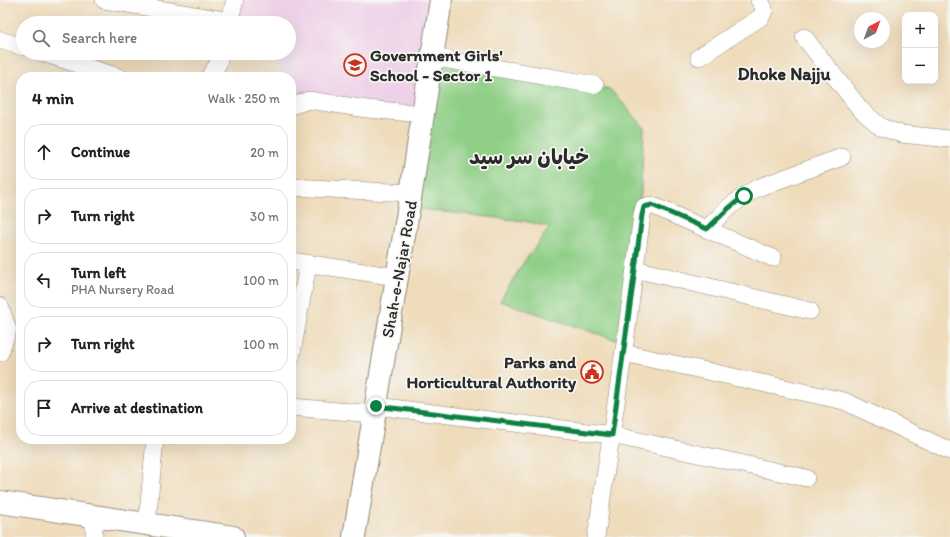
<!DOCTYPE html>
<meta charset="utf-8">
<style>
:root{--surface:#fff;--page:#f6f6f6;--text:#202124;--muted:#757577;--line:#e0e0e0}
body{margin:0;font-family:Itim,"Playpen Sans Arabic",sans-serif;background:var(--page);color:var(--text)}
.controls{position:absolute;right:12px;top:12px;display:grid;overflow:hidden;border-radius:8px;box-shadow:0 4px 16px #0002}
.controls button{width:36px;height:36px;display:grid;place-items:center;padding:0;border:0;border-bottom:1px solid var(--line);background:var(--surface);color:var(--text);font:20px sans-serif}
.compass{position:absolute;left:854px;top:12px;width:36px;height:36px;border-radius:50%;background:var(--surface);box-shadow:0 4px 16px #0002;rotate:41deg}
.stop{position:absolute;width:12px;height:12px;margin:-9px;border:3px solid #0b8043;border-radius:50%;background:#fff}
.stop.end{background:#0b8043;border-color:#fff;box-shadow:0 1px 4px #0008}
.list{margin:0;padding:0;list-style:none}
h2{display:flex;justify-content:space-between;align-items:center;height:52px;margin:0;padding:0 16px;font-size:17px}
h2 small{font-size:13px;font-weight:400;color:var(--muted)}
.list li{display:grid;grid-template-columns:26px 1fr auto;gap:12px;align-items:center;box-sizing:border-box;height:56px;margin:0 8px 8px;padding:0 8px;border:1px solid var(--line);border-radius:16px}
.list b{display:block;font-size:15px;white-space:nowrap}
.list p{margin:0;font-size:13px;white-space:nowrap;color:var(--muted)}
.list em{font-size:13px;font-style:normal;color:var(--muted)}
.icon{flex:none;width:22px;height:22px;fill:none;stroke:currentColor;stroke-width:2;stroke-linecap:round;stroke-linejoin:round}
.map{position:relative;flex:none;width:950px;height:537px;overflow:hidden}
.search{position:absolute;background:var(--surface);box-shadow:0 4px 16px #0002;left:16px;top:16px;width:280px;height:44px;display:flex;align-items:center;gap:10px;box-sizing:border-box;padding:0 14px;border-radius:22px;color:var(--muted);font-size:15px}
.panel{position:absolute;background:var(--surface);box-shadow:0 4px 16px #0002;left:16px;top:72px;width:280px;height:372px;border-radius:16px}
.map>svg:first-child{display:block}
.built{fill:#eed0e8}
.green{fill:#8fcf86;stroke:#5d7d58}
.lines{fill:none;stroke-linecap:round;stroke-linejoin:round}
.street-casing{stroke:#8d8473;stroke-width:18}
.secondary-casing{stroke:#8d8473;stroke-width:24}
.street{stroke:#fff;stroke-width:17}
.secondary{stroke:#fff;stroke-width:22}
.route{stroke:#0b8043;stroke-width:5}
.labels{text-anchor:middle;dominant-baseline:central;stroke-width:3.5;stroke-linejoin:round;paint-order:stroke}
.poi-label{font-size:17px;font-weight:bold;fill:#2b2b2b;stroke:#f6f6f2;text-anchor:start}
.street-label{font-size:17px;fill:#2b2b2b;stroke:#f6f6f2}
.neighbourhood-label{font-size:18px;font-weight:bold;fill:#2b2b2b;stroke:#f6f6f2}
.district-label{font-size:21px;font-weight:bold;fill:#2b2b2b;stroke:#f6f6f2}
</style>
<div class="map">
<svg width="950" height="537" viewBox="0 0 950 537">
<rect width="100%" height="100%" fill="#f6f6f2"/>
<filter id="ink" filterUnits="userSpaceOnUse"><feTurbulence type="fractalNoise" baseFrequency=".025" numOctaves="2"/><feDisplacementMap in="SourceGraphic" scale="8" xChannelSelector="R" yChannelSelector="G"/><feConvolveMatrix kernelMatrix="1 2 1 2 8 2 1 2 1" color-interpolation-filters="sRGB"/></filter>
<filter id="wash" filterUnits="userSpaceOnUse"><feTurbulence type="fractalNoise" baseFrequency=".012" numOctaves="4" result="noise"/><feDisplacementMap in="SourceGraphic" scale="16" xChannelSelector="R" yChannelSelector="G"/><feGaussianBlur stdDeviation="0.9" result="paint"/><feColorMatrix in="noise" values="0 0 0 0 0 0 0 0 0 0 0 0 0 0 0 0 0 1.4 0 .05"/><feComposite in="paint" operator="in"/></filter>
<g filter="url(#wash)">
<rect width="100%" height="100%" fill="#efdcbb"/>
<path class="built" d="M235,0H441L423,114L309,100L291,79V77H289L269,53H289V23H244L233,10Z"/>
<path class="green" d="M432,57L610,89L644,127L638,248L625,343L500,301L524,262L550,227L524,221L409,208Z"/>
</g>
<g filter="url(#ink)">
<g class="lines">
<g class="street-casing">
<path id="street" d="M104,0L230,21
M229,23L235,0
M804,37L861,110L881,127L901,134L950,139
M0,40L23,47
M42,53L119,77
M432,57L595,85
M699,57L761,17C766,10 764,7 759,0
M209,77L218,64L221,53
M291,106L309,100L367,109L423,114
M291,187L411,193
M707,229L729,207L743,197L757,188L842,157
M291,261L397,277
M635,269L810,311
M0,306L8,330L0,353
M624,353L844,401L950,451
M291,358L308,264
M376,406L612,435L806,478
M291,407L374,414
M94,516V537
M147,524L155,439
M596,537L625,343L642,215L644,207L651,205L773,258"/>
</g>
<g class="secondary-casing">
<path id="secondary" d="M0,502L233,537
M354,537L411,193L423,114L441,0"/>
</g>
<use href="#street" class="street"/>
<use href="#secondary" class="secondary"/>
</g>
</g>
<g class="lines" filter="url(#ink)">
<path class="route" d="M376,406L612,435L635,269L642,215L644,207L652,205L707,229L729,208L744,196"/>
</g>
<defs>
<g id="school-ring" transform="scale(1.15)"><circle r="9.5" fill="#f6f6f2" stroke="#c8321e" stroke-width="1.5"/><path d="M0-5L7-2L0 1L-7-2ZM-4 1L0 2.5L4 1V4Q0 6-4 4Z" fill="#c8321e"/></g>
<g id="civic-ring" transform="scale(1.15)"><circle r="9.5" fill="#f6f6f2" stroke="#c8321e" stroke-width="1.5"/><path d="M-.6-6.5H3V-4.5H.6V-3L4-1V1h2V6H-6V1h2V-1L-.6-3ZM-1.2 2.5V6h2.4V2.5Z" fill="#c8321e"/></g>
</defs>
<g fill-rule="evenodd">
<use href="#school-ring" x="355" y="65"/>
<use href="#civic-ring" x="592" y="372"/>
</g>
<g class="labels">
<g class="poi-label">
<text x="370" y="55">Government Girls'<tspan x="370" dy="20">School - Sector 1</tspan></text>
<text x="576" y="362" text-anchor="end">Parks and<tspan x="576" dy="20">Horticultural Authority</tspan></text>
</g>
<g class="street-label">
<text transform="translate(399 269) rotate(-80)">Shah-e-Najar Road</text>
</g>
<g class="neighbourhood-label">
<text x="784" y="74">Dhoke Najju</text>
</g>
<g class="district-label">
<text x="529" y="156">خیابان سر سید</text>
</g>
</g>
</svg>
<div class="controls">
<button>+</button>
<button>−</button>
</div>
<svg class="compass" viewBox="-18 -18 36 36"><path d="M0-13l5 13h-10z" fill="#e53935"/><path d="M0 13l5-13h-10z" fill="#757577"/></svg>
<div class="stop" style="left:744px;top:196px"></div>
<div class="stop end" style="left:376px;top:406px"></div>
<div class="search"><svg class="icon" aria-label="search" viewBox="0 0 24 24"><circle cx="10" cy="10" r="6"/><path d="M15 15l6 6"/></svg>Search here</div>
<section class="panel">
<h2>4 min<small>Walk · 250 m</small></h2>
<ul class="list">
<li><svg class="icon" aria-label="ahead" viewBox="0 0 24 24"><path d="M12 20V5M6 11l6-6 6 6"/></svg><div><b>Continue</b></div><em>20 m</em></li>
<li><svg class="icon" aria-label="right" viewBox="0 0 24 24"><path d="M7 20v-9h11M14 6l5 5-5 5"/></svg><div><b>Turn right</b></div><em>30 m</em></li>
<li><svg class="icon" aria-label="left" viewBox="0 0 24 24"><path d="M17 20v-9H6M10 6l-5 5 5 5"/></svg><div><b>Turn left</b><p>PHA Nursery Road</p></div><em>100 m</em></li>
<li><svg class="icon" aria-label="right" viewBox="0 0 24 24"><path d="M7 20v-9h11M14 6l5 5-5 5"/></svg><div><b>Turn right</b></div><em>100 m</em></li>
<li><svg class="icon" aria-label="arrive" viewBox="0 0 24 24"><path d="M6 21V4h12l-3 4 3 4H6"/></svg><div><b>Arrive at destination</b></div></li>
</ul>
</section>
</div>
